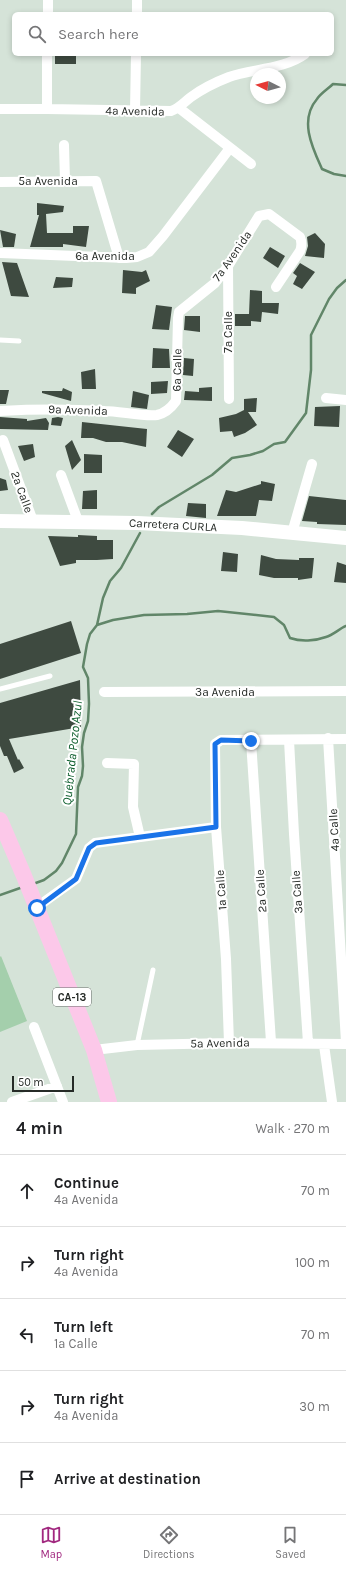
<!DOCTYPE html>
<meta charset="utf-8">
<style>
:root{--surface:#fff;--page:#f6f6f6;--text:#202124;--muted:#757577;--line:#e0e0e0;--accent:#a1287f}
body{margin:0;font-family:Karla,sans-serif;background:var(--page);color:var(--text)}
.compass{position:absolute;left:250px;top:68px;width:36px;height:36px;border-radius:50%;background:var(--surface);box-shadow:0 2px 6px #0003;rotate:276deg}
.scale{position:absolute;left:12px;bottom:10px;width:62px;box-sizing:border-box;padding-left:4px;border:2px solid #262b27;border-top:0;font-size:11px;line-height:14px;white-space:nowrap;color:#262b27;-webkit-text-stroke:3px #fff;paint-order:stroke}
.stop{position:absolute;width:12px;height:12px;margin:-9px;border:3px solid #1a73e8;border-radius:50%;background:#fff}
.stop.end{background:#1a73e8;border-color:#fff;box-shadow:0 1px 4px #0008}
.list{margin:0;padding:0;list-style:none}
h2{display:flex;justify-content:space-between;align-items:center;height:52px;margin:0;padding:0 16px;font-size:17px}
h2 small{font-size:13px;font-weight:400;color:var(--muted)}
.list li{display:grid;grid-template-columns:26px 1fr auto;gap:12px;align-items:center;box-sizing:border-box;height:72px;padding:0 16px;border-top:1px solid var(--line)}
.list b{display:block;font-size:15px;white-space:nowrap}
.list p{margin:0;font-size:13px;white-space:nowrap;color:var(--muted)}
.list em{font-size:13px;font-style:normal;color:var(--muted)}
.icon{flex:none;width:22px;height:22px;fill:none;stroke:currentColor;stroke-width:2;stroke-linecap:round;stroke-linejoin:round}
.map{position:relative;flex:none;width:346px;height:1102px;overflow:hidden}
.search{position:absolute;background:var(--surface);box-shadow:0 2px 6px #0003;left:12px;right:12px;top:12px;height:44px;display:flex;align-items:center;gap:10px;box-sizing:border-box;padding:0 14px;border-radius:6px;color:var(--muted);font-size:15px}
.sheet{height:412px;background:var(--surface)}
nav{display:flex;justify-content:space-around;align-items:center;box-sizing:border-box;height:56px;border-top:1px solid var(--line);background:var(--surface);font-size:11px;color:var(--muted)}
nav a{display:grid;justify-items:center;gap:2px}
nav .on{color:var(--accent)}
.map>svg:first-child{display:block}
.green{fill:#a4cfac}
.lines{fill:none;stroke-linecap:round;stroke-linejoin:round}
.stream{stroke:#618669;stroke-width:2.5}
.building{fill:#3e4a40}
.service{stroke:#fff;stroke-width:5}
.minor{stroke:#fff;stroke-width:10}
.secondary{stroke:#fff;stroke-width:14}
.primary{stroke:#fcc8e9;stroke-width:16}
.route{stroke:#1a73e8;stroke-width:5}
.labels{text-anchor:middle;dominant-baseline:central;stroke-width:4;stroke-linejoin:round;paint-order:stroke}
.shield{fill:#fff;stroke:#676b68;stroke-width:1}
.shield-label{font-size:11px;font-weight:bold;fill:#262b27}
.street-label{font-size:12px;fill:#262b27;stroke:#fff}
.water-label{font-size:13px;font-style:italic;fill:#0c5e2c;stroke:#fff}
</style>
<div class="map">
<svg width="346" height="1102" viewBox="0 0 346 1102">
<rect width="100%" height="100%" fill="#d5e3d8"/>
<path class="green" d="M1,956L27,1021L0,1032V957Z"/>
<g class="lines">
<path class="stream" d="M346,85L333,84C328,89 321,93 317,99C299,120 312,147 322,169L334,174L346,176
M152,514L159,507L212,475L232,458L250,455L263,451L274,444L285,442L306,413L311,370V335L329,299L337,288L346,280
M97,625L103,598L110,581L121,568L140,533
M33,884L44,880L56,871L62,863L76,834L78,787L82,776L83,766L82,747L84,733L88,721L89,704L88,678L83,667L87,644L90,634L97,625L113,620L144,615L187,614L218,611L274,617L284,625L290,638C301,642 315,641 326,637C333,635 339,629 346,626
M0,895L23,887"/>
</g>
<path class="building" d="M55,54H76V64H55Z
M37,203L64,206L63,212L46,214L47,233H73V226H89L86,247L63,244V247H30L39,215H37Z
M0,230L16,234L14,247H3Z
M315,233L325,244L324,258L305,256L308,246L307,237Z
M270,247L285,256L278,268L263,258Z
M2,262L17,263L29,297L11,296Z
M300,263L315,272L302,289L293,284L297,276L293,273Z
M123,270L142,272L146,270L150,281L136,288V294L122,293Z
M56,277L73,278L72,287L53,288Z
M250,290L262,291V303H279L278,314L262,312L261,322L251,321V326H235V314H249Z
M156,305L172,307L169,330L152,329Z
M185,316H200V332L184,330Z
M153,348L169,349L170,368H152Z
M184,358L194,359L193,376L183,375Z
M95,369L96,389H82L81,372Z
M168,381L167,393L151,394V382Z
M212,387V401L184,400L185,391L199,392V388Z
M63,388L72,392L71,401L42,393V391H62Z
M0,390H9L6,404H0Z
M133,391L149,395L147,409L131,407Z
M257,398L256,412H248L257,425L245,433L234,437L232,431L220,432L219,418L236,414L244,410V399Z
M340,406L339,427L314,426L315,407Z
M0,417L27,419V421L46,418L49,423L48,430L0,429Z
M58,417L63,418L61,426L51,425L52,418Z
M82,422L147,429L146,447L122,442H106L93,438H81Z
M178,430L194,439L182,457L167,447Z
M72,440L81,460L72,470L65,446Z
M33,444L35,457L24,461L18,446Z
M84,454L102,455V473H84Z
M0,478L6,480L8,490L0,491Z
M261,481L275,484L272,501L259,500L256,516H217L226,490L236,492L261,484Z
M97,490V509H82L83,491Z
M309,496L346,500V525L317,524V522L302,521Z
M188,503L206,504V518L186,516Z
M78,535L97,536V540H113V559L97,560H76V563L60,566L48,536L78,537Z
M223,552L238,554L237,572L221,571Z
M261,555L276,559L299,560V558H314L312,578L298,580V578H274L259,575Z
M337,562L346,565V583L334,582Z
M71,621L81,653L0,679V644Z
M80,680L81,727L9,739L18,760L19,759L24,768L14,773L7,756H4L0,746V703Z"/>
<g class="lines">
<path class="service" d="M0,340L19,341
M0,689L50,676
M137,1045L153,970"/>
<path class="minor" d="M48,14V0
M137,14V0
M47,54V109
M179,108L251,164
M0,109H47L171,111C180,108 184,102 191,97C202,89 216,82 229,77C252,69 285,69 305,54
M135,111L136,54
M64,145L65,181
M0,182L96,181L119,258
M0,253L126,258L137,257L149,252L163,236L230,148
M228,266L229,399
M326,398L346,400
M0,411C35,409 70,409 105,411C118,411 146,417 157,415C166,413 171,408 176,401L178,318L179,312L215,283L228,266L259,216L269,214L300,237C302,242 302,246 300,251L276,287
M3,440L33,521
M61,475L78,521
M292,533L312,464
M104,692L346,691
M328,738L346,1042
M289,740L294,834L308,1043
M251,741L271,1042
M107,763L134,764L133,807L140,837
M37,907L76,879L89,848L95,843L216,827
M34,1027L63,1102
M229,1043L226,959L216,827L215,744L221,740L346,739
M324,1045L332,1102
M94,1050L137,1045L229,1043L346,1044
M12,1102L57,1086"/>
<path class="secondary" d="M0,521L137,523L242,528L346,538"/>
<path class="primary" d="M0,820L24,876L94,1050L109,1102"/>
</g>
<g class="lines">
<path class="route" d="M37,908L76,879L89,848L96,843L216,827L215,744L221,740L251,741"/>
</g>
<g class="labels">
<rect class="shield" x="53" y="988" width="38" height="18" rx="3"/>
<g class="shield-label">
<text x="72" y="997">CA-13</text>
</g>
<g class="street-label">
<text transform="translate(135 111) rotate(1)">4a Avenida</text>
<text x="48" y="181">5a Avenida</text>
<text x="105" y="256">6a Avenida</text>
<text transform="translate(232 256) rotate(-55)">7a Avenida</text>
<text transform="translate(228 332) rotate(-90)">7a Calle</text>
<text transform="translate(177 370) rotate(-89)">6a Calle</text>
<text transform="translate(78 410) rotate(2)">9a Avenida</text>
<text transform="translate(22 492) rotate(70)">2a Calle</text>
<text transform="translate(173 525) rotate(3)">Carretera CURLA</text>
<text x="225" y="692">3a Avenida</text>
<text transform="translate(334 830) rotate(-93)">4ª Calle</text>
<text transform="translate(221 890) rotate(-94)">1ª Calle</text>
<text transform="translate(261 891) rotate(-94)">2ª Calle</text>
<text transform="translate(297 892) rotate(-94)">3ª Calle</text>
<text transform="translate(220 1043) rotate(-1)">5ª Avenida</text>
</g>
<g class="water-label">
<text transform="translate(72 753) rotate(-84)">Quebrada Pozo Azul</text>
</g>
</g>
</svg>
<svg class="compass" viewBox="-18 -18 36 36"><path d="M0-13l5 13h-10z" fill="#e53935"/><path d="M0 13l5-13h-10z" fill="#757577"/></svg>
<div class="scale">50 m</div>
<div class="stop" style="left:37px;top:908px"></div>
<div class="stop end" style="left:251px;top:741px"></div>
<div class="search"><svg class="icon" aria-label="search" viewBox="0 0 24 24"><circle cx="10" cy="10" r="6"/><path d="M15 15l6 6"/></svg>Search here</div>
</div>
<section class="sheet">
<h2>4 min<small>Walk · 270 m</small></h2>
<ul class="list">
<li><svg class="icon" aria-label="ahead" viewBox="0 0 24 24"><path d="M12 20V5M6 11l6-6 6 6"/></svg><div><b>Continue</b><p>4ª Avenida</p></div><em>70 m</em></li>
<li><svg class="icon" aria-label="right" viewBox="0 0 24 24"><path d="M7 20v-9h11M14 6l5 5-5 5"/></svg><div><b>Turn right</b><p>4ª Avenida</p></div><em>100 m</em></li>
<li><svg class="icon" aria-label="left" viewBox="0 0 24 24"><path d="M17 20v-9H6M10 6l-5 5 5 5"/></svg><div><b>Turn left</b><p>1ª Calle</p></div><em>70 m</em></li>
<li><svg class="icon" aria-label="right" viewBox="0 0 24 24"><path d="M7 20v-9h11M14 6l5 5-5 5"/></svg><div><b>Turn right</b><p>4ª Avenida</p></div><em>30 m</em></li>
<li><svg class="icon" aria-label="arrive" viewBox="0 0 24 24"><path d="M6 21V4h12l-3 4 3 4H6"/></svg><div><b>Arrive at destination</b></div></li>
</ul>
</section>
<nav>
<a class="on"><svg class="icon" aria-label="map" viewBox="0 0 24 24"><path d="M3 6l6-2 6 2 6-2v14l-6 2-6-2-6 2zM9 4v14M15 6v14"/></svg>Map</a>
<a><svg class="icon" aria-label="directions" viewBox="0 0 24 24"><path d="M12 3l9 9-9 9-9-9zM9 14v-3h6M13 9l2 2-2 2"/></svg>Directions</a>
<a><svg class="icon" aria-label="saved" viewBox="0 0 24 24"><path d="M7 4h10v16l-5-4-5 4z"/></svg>Saved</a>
</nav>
